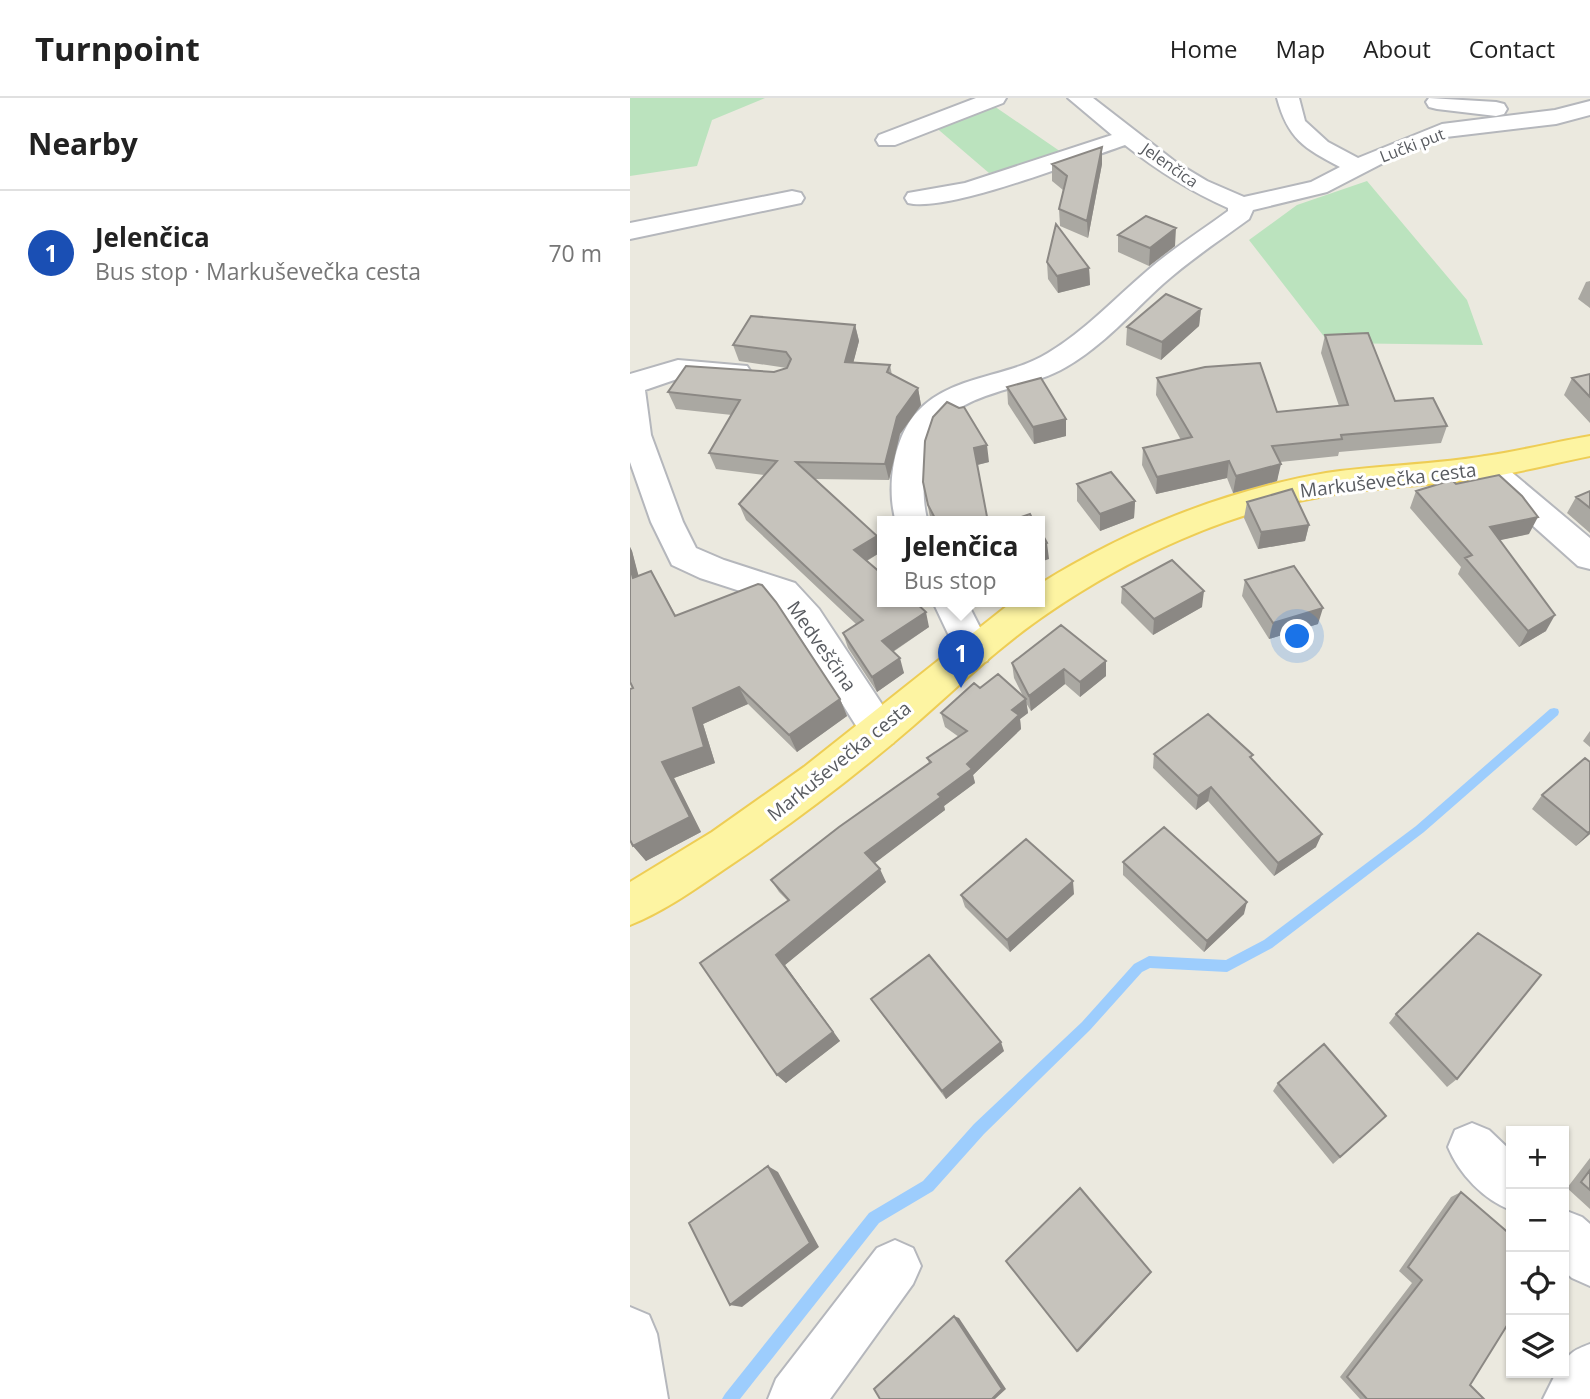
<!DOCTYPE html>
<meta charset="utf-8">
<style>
:root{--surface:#fff;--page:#f6f6f6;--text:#222;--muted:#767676;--line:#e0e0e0;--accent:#e5462b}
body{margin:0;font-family:"Open Sans",sans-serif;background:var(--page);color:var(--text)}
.controls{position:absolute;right:21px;bottom:21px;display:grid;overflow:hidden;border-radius:0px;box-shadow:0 2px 5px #0004}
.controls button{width:63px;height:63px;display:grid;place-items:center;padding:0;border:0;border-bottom:2px solid var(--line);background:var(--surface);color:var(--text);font:35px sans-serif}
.you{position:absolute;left:668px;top:539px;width:24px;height:24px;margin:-18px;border:5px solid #fff;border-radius:50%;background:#1a73e8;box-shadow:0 0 0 10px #1a73e833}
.badge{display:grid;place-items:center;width:46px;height:46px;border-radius:50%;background:var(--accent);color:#fff;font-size:23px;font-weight:700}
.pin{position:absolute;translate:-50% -58px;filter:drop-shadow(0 2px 4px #0008)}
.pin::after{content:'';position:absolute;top:37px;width:24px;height:21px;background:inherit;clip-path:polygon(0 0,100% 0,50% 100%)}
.popup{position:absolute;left:247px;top:418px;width:168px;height:91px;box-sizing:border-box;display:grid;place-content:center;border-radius:0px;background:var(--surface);filter:drop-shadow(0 2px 5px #0005);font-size:23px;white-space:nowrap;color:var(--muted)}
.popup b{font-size:26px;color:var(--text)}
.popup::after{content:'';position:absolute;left:50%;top:100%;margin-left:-14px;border:14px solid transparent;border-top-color:var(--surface)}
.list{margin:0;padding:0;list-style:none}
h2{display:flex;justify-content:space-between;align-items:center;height:91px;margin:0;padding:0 28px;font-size:30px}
h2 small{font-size:23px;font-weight:400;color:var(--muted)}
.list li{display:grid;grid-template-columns:46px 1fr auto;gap:21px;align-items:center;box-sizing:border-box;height:126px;padding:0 28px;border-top:2px solid var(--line)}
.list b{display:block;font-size:26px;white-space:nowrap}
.list p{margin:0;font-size:23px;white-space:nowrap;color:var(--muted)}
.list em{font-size:23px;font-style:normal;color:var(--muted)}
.icon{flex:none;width:38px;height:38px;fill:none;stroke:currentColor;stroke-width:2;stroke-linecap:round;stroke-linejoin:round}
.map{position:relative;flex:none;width:960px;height:1301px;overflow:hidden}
header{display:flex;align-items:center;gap:42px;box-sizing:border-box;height:98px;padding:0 35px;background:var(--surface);border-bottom:2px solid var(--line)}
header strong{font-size:33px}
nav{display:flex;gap:38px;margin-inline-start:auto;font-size:24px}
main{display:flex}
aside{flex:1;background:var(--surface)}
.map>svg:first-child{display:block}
.green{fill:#bbe3be}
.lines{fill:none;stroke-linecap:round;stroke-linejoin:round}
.stream{fill:#9dcdfd;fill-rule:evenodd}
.minor-casing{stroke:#b5b7bc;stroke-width:4}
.major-casing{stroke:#eecd55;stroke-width:4}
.minor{fill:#fff;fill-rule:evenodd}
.major{fill:#fdf4a2;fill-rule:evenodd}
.wall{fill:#aaa8a2}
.shaded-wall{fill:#8b8884}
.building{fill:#c6c3bc;stroke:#8b8884;stroke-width:2}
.labels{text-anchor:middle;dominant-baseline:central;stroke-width:6;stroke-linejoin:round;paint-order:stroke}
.far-street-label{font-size:16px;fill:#585b60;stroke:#fff}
.street-label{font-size:19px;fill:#585b60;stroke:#fff}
</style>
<header>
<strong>Turnpoint</strong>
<nav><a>Home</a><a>Map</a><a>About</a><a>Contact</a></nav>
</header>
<main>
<aside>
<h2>Nearby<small></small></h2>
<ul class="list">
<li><span class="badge" style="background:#1a4fb4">1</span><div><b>Jelenčica</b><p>Bus stop · Markuševečka cesta</p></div><em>70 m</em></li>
</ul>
</aside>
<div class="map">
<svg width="960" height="1301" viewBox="0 0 960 1301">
<rect width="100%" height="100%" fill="#ebe9df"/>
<path class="green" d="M0,0H135L82,22L67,68L0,78Z
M361,6L434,56L359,75L303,27Z
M737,83L837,202L853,247L699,245L619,142L667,107Z"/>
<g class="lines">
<path class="stream" d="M924,610L928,611L929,614L928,617L794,734L642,850L597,874L520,870L512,874L460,932L354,1036L303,1093L249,1125L110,1301H92L95,1296L239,1115L293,1083L344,1026L452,924L504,866L519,858L596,862L634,842L786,728L920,611Z"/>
<g class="minor-casing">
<path id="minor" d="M346,0H376L373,5L265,47H249L246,42L249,37Z
M438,0H463L547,65L577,83L614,99L681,84L710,69C674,50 658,41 647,0H669L675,23L698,44L728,60L812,26L925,12L960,3V17L926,26L816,39L755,64L697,94L623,112L619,121C590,142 560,162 533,186C502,214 473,248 436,269C397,292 342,291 310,326C292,346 290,399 298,424H266C256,390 263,339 288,313C321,277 378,280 418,255C455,233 484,201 517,173C542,151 571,133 598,113V110C560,93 528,73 495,47C451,62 317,115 278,105L275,100L278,95L335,85L482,37Z
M799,0L866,4L874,6L877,11L874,16L866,18L807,11L799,9L796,4Z
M162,93L171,95L174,100L171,105L0,141V125Z
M48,262L117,268L121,274L117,280L107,283L50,280L15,292L21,337L53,424L66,450L94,462L165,485L189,511L263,623L269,634L263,645L250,650L237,645L165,531L141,503L70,480L42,467L21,424L0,364V276Z
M856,358L867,362L960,440V471L948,468L845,376L840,369L845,362Z
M303,504H337L362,553L357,563L344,567L331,563Z
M842,1025L859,1032L881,1053V1112C854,1102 829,1076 818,1049L825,1032Z
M934,1112L952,1119L960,1126V1188L942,1180L934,1173Z
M265,1142L283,1150L291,1168L283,1186L200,1301H138L146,1281L247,1150Z
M0,1209L19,1217L27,1236L38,1301H0Z
M960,1246V1301H913L926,1275H934C934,1256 944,1252 960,1246Z"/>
</g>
<g class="major-casing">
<path id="major" d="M960,338V358C924,365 888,375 852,380C800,388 746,388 694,398C595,415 500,459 418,515C369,548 327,590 283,628C225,678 163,725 99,768C68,789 35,813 0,827V784L82,734L174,669L382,504H410V486C496,432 596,392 696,375C749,367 803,367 855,358C891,353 925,344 960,338Z"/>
</g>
<use href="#minor" class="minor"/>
<use href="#major" class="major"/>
</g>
<path class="wall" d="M472,49V66L458,140L430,128L429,111L433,92L422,83V66Z
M488,137L545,148L519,168L488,154Z
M417,164L459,170L460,187L428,195L418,181Z
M960,183V210L948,201L956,184Z
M571,211L569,228L531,262L496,247L497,229Z
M225,227L229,243L223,265L260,267L262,277L288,290L291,307L270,336L259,382L184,381L251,454L237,463L299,529L263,554L274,575L247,594L218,550L213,535L226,526L116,422L109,406L135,377L86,371L79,355L102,317L46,311L38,294L144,274L157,270L109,263L103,247Z
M695,237L765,303L817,328L811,345L709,354L708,358L650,364L647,383L603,395L597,380L526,396L512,367L513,350L551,342L526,297L527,280L647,314L709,308L691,255Z
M960,276V325L934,297L942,280Z
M377,289L436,338L404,346L378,306Z
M295,343L359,364L347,367L358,424H301L293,384Z
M447,386L505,403L504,420L470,433L447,403Z
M826,386L899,436L869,442L916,533L889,549L828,476L831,469L780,410L786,393Z
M960,393V435L937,415L946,399Z
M617,404L679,427L675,443L628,451L614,420Z
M0,449L2,453L8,478L21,473L46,518L210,601L217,618L167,654L118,606L73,626L85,665L44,680L71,734L16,763L3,748V590L0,584Z
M615,482L688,526L639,541L612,498Z
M492,489L572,509L523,537L491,505Z
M476,563V578L450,599L435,586L401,613L396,605L398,615L390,621L391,631L343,677L345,685L314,708L315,712L244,765L256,784L155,867L210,943L156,985L147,977L158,803L149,794L141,782L299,665L297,660L329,639L315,629L311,615L350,590L393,598L384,580L382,565Z
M960,633V649L953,643Z
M524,656L622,661L686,749L644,778L578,703L566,712L523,670Z
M960,664V736L946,748L902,711L912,697Z
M493,764L614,816L574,854L493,777Z
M444,796L380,854L335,809L331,797Z
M241,901L374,953L316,1001L248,911Z
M766,916L827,981L817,989L759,925Z
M648,985L756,1018L703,1066L643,993Z
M960,1060V1111L937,1090Z
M831,1094L840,1287L854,1301H730L710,1279L782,1185L769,1173L821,1099Z"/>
<path class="shaded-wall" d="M472,49V66L458,140L457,123Z
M546,130L545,148L519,168L520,150Z
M459,170L460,187L428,195L427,178Z
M571,211L569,228L531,262L532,244Z
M225,227L229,243L219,281L215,264Z
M288,290L291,307L270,336L259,382L255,366L267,319Z
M436,321V338L404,346L403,329Z
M357,347L359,364L347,367L344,350Z
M599,363L597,380L526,396L527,379Z
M651,366L647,383L603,395L606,378Z
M505,403L504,420L470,433V416Z
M908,419L899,436L852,446L860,429Z
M679,427L675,443L628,451L631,434Z
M247,438L251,454L229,467L224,452Z
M417,445L419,461L410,464V447Z
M0,449L2,453L14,498L3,480L0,469Z
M574,493L572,509L523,537L524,521Z
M693,510L688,526L639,541L643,525Z
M296,514L299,529L256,558L252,543Z
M925,517L916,533L889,549L898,533Z
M270,560L274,575L247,594L242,579Z
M476,563V578L450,599V584Z
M434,571L435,586L401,613L399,598Z
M109,589L118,606L73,626L85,665L44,680L71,734L16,763L3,748L32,664L63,610Z
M210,601L217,618L167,654L159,637Z
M396,601L398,615L390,621L391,631L343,677L345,685L314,708L315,712L241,768L235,755L308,696L337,666L382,612Z
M581,689L578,703L566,712L568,698Z
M960,733V736L946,748Z
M692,736L686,749L644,778L648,765Z
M250,771L256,784L155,867L210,943L156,985L147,977L146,857Z
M443,783L444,796L380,854L377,842Z
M617,804L614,816L574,854L577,843Z
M371,944L374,953L316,1001L312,993Z
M138,1068L148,1074L189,1149L112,1209L100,1207Z
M521,1174L519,1177L448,1254L447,1253Z
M324,1218L329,1220L376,1291L365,1301H362Z"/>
<path class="building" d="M472,49L457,123L429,111L437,78L422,66Z
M516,118L546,130L520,150L488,137Z
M426,126L459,170L427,178L417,164Z
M536,196L571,211L532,244L497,229Z
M121,218L225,227L215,264L260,267L257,274L288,290L267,319L255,366L166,364L247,438L224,452L252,476V504H285L296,514L252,543L270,560L242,579L213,535L233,522L109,406L147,363L79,355L110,302L38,294L56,268L144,274L157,270L161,261L156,254L103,247Z
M738,235L765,303L803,300L817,328L711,337L712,341L642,348L651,366L606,378L599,363L527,379L513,350L562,339L527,280L575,269L630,265L647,314L718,307L695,237Z
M960,276V299L942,280Z
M411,280L436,321L403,329L377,289Z
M317,304L329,310L334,309L357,347L344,350L358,424H307L298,407L293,384L295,343L303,319Z
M481,374L505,403L470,416L447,386Z
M869,377L892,398L908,419L860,429L925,517L898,533L835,460L842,457L786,393L822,382L826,386Z
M662,391L679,427L631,434L617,404Z
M960,393V410L946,399Z
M400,416L404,424H377Z
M410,432L417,445L410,447Z
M542,462L574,493L524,521L492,489Z
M664,468L693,510L643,525L615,482Z
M0,469L3,480L21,473L45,518L128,486L132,487L146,504L210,601L159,637L109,589L63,610L74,649L32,664L60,719L3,748L0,742V591L3,590L0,584Z
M431,527L476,563L450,584L434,571L399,598L382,565Z
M368,576L396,601L382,612L389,617L337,666L342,671L308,696L311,699L235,755L250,771L146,857L203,934L147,977L70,865L159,802L141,782L209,729L301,664L297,660L337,633L311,615L344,585L350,590Z
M578,616L623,657L620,659L692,736L648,765L581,689L568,698L524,656Z
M955,660L960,664V733L958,735L912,697Z
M534,729L617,804L577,843L493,764Z
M396,741L443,783L377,842L331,797Z
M848,835L911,877L827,981L766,916Z
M299,857L371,944L312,993L241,901Z
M694,946L756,1018L710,1059L648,985Z
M138,1068L180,1145L100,1207L59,1125Z
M960,1072V1092L951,1084Z
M450,1090L521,1174L447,1253L376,1163Z
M831,1094L881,1137V1221L840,1287L854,1301H737L717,1279L792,1182L778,1169Z
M324,1218L372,1291L362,1301H250L244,1291Z"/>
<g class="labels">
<g class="far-street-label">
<text transform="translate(782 47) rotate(-21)">Lučki put</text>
<text transform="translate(540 67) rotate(35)">Jelenčica</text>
</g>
<g class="street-label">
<text transform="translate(758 382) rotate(-7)">Markuševečka cesta</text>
<text transform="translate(192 548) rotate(55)">Medveščina</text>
<text transform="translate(209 663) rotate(-39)">Markuševečka cesta</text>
</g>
</g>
</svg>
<div class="controls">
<button>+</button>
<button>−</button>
<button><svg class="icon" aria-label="locate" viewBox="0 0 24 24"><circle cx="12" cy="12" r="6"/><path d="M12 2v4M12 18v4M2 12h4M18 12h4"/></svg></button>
<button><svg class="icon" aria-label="layers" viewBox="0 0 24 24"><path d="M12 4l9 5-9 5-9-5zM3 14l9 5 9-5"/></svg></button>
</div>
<div class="you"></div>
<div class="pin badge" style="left:331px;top:590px;background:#1a4fb4">1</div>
<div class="popup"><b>Jelenčica</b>Bus stop</div>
</div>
</main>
